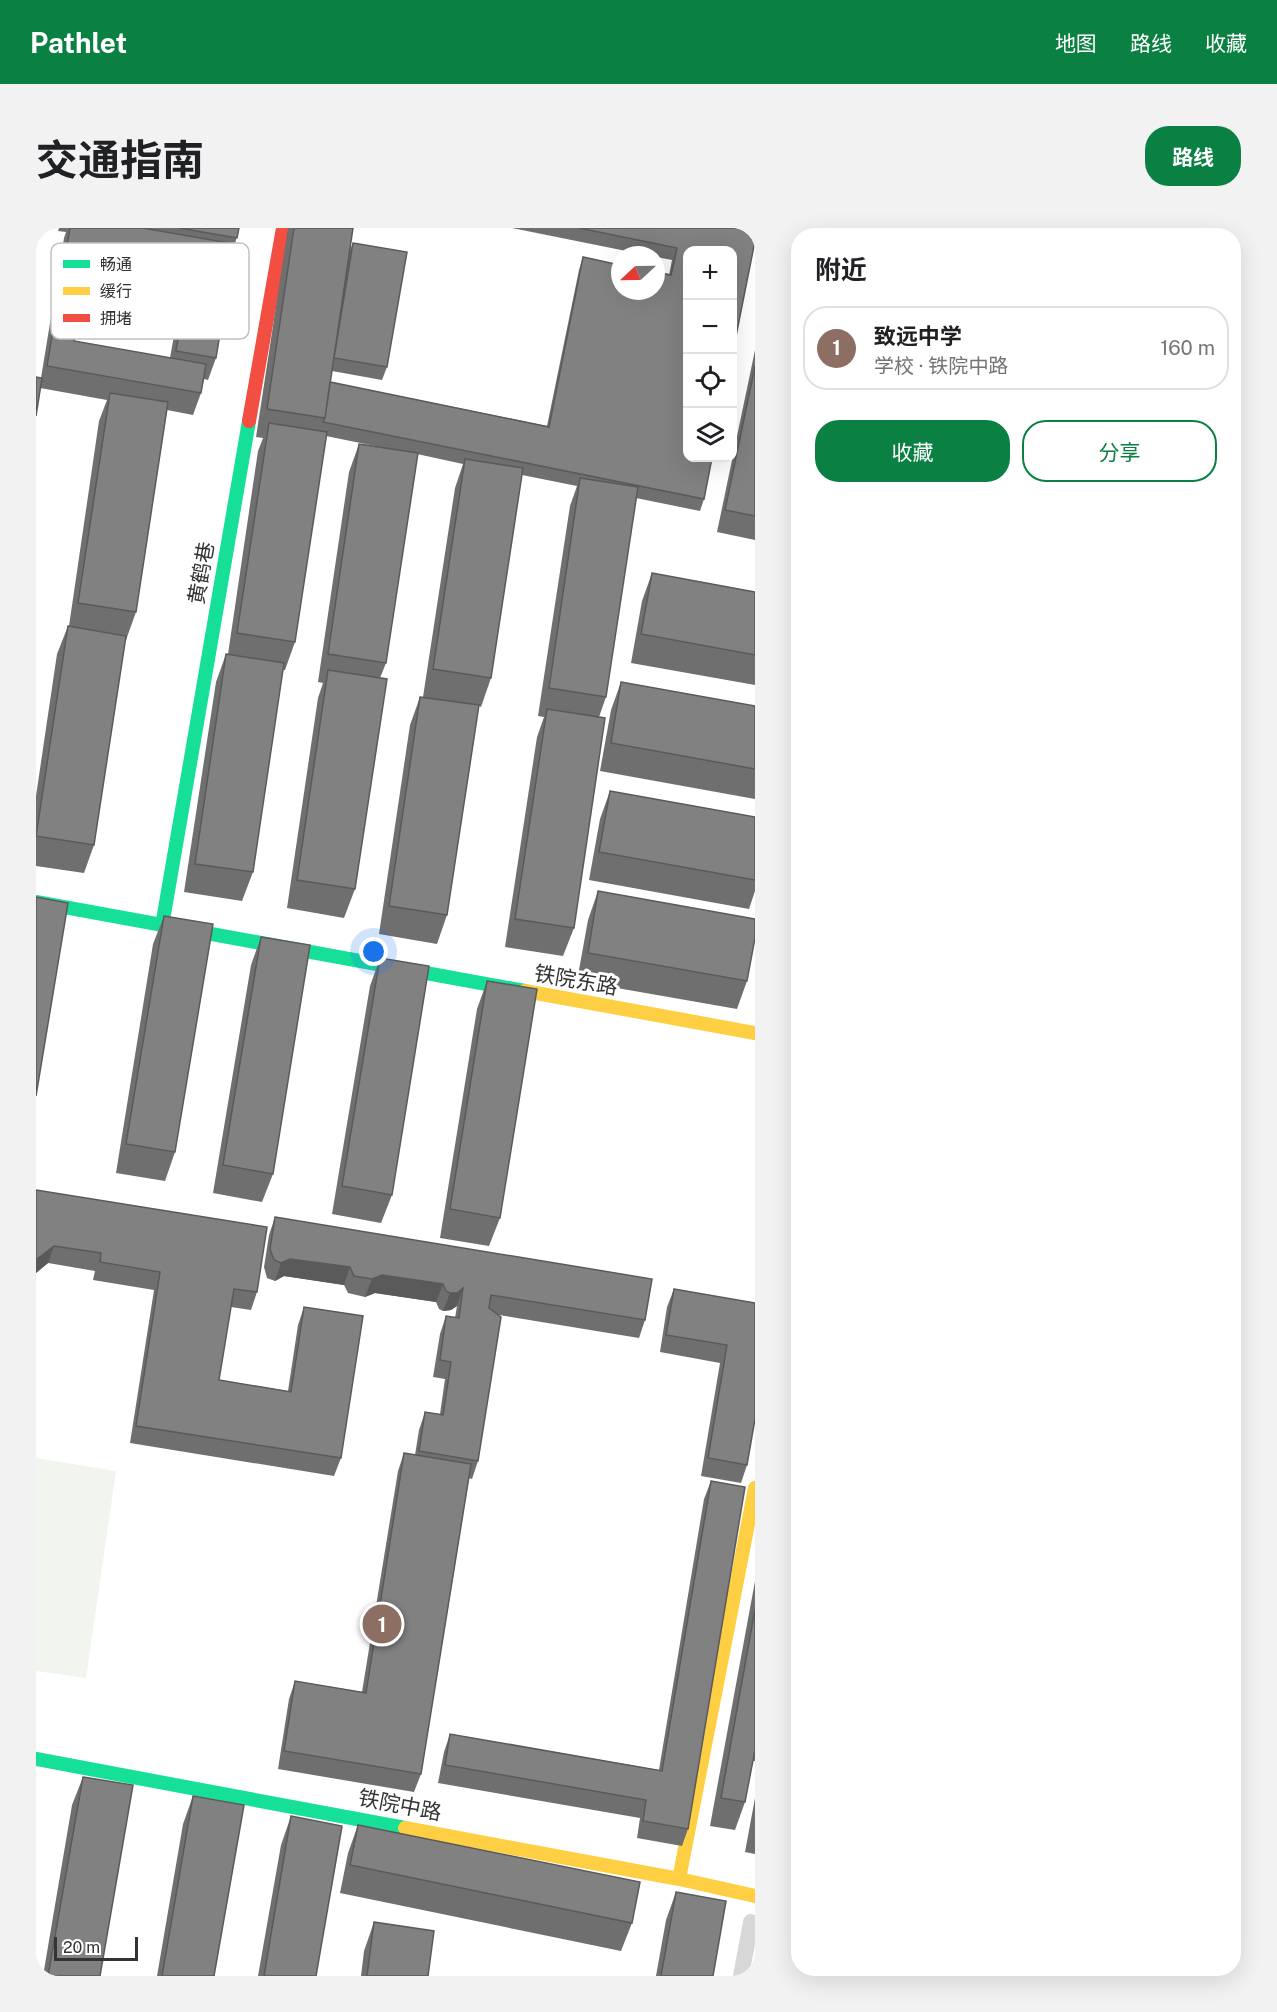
<!DOCTYPE html>
<html lang="zh">
<meta charset="utf-8">
<style>
:root{--surface:#fff;--page:#f2f2f2;--text:#202124;--muted:#757577;--line:#e0e0e0;--accent:#0b8043}
body{margin:0;font-family:"Public Sans","Noto Sans SC",sans-serif;background:var(--page);color:var(--text)}
.controls{position:absolute;right:18px;top:18px;display:grid;overflow:hidden;border-radius:12px;box-shadow:0 6px 24px #0002}
.controls button{width:54px;height:54px;display:grid;place-items:center;padding:0;border:0;border-bottom:2px solid var(--line);background:var(--surface);color:var(--text);font:30px sans-serif}
.compass{position:absolute;left:575px;top:18px;width:54px;height:54px;border-radius:50%;background:var(--surface);box-shadow:0 6px 24px #0002;rotate:248deg}
.scale{position:absolute;left:18px;bottom:15px;width:84px;box-sizing:border-box;padding-left:6px;border:3px solid #333;border-top:0;font-size:16px;line-height:21px;white-space:nowrap;color:#333;-webkit-text-stroke:4px #fff;paint-order:stroke}
.you{position:absolute;left:338px;top:724px;width:21px;height:21px;margin:-15px;border:4px solid #fff;border-radius:50%;background:#1a73e8;box-shadow:0 0 0 9px #1a73e833}
.badge{display:grid;place-items:center;width:39px;height:39px;border-radius:50%;background:var(--accent);color:#fff;font-size:20px;font-weight:700}
.pin{position:absolute;translate:-50% -50%;border:3px solid #fff;box-shadow:0 2px 6px #0006}
.list{margin:0;padding:0;list-style:none}
h2{display:flex;justify-content:space-between;align-items:center;height:78px;margin:0;padding:0 24px;font-size:26px}
h2 small{font-size:20px;font-weight:400;color:var(--muted)}
.list li{display:grid;grid-template-columns:39px 1fr auto;gap:18px;align-items:center;box-sizing:border-box;height:84px;margin:0 12px 12px;padding:0 12px;border:2px solid var(--line);border-radius:24px}
.list b{display:block;font-size:22px;white-space:nowrap}
.list p{margin:0;font-size:20px;white-space:nowrap;color:var(--muted)}
.list em{font-size:20px;font-style:normal;color:var(--muted)}
.actions{display:flex;gap:12px;padding:18px 24px}
.actions a{flex:1;padding:14px 0;border:2px solid var(--accent);border-radius:24px;text-align:center;font-size:21px;color:var(--accent)}
.actions .main{background:var(--accent);color:#fff}
.icon{flex:none;width:33px;height:33px;fill:none;stroke:currentColor;stroke-width:2;stroke-linecap:round;stroke-linejoin:round}
.map{position:relative;flex:none;width:719px;height:1748px;overflow:hidden;border-radius:24px}
header{display:flex;align-items:center;gap:36px;box-sizing:border-box;height:84px;padding:0 30px;background:var(--accent);color:#fff}
header strong{font-size:28px}
nav{display:flex;gap:33px;margin-inline-start:auto;font-size:21px}
.intro{display:flex;align-items:center;justify-content:space-between;box-sizing:border-box;height:144px;padding:0 36px}
h1{margin:0;font-size:42px}
.button{padding:15px 27px;border-radius:24px;background:var(--accent);color:#fff;font-size:21px;font-weight:700}
main{display:flex;gap:36px;padding:0 36px}
aside{flex:1;background:var(--surface);border-radius:24px;box-shadow:0 6px 24px #0002}
.map>svg:first-child{display:block}
.green{fill:#f1f5ed}
.lines{fill:none;stroke-linecap:round;stroke-linejoin:round}
.lane{stroke:#d7d7d7;stroke-width:16}
.fast{stroke:#16e098;stroke-width:14}
.slow{stroke:#ffcf43;stroke-width:14}
.jam{stroke:#f24e42;stroke-width:14}
.wall{fill:#6f6f6f;fill-rule:evenodd}
.shaded-wall{fill:#5a5a5a}
.building{fill:#818181;stroke:#5a5a5a;stroke-width:1.5}
.labels{text-anchor:middle;dominant-baseline:central;stroke-width:6;stroke-linejoin:round;paint-order:stroke}
.street-label{font-size:21px;fill:#333;stroke:#fff}
.key{fill:#fff;stroke:#c2c2c2;stroke-width:1.5}
.key-label{font-size:16px;fill:#333}
</style>
<header>
<strong>Pathlet</strong>
<nav><a>地图</a><a>路线</a><a>收藏</a></nav>
</header>
<div class="intro"><h1>交通指南</h1><a class="button">路线</a></div>
<main>
<div class="map">
<svg width="719" height="1748" viewBox="0 0 719 1748">
<rect width="100%" height="100%" fill="#fff"/>
<path class="green" d="M0,1230L80,1243L50,1450L0,1443Z"/>
<g class="lines">
<path class="lane" d="M705,1748L715,1694"/>
<path class="fast" d="M0,674L489,763
M126,698L213,193
M0,1531L369,1600"/>
<path class="slow" d="M489,763L719,805
M369,1600L643,1651L719,1668
M643,1651L719,1260"/>
<path class="jam" d="M213,193L247,0"/>
</g>
<path class="wall" d="M23,0H203L199,16L180,130L172,152L168,151L165,165L157,187L131,182L100,384L90,412H89L58,617L48,645L0,638V568L21,426L32,398H33L63,193L71,172L4,160L5,150L28,10L30,4L22,3ZM48,57L144,73L134,130L38,113Z
M252,0H317L314,22L317,15L351,139L346,152L296,143L294,154L511,198L543,42L547,29L633,47L636,32L620,29V27H610L476,0H719L668,271L664,283L600,270L570,469L563,489L538,700L527,728L469,719L501,509L508,489L502,488L534,278L541,258L486,247L455,450L445,479L443,478L411,687L401,716L343,706L374,497L384,469H387L419,260L427,236L381,226L350,435L344,450L319,661L308,690L251,680L282,470L287,455L282,454L313,244L323,216L354,221L290,208L259,414L249,442H247L217,644L206,673L148,664L180,454L190,426H192L222,223L227,210L220,209Z
M719,122V312L681,304Z
M616,345L719,364V457L595,435L606,373Z
M585,454L719,478V571L564,543L575,482Z
M574,563L719,589V663L713,681L553,652L564,591Z
M562,663L711,753L701,781L541,753L552,692Z
M128,688L139,924L129,953L80,945L117,716Z
M225,709L237,946L226,974L177,965L215,737Z
M344,730L356,967L345,995L296,986L334,758Z
M451,753L464,990L453,1018L404,1010L441,781Z
M0,962L221,1064L215,1082L195,1079L183,1152L252,1163L262,1097L268,1079L305,1230L298,1248L94,1215L118,1062L57,1052L59,1043L12,1035L0,1045Z
M239,989L609,1092L603,1110L463,1087L442,1233L436,1251L433,1250L385,1546L378,1564L242,1541L253,1471L259,1453L326,1464L362,1243L368,1225L379,1227L383,1202L389,1184L404,1186L409,1151L397,1149L404,1106L410,1088L419,1090L421,1078L415,1082L407,1083L403,1081L400,1074L339,1065L329,1069L312,1065L308,1057L248,1048L239,1053L231,1050L228,1039L233,1007Z
M638,1061L719,1075L711,1237L705,1255L665,1248L684,1135L624,1124L631,1079Z
M675,1253L652,1601L646,1618L601,1610L604,1590L402,1555L408,1524L414,1506L623,1542L668,1271Z
M719,1353V1533H717L709,1574L699,1602L674,1598Z
M47,1549L64,1748H7L36,1577Z
M157,1568L178,1748H121L147,1596Z
M719,1570V1626L709,1624Z
M255,1588L280,1748H222L245,1617Z
M322,1597L596,1695L585,1723L304,1665L312,1625Z
M640,1664L677,1748H620L630,1692Z
M338,1694L392,1748H325L328,1723Z"/>
<path class="shaded-wall" d="M18,1018L12,1035L0,1045V1032Z
M254,1031L314,1039L308,1057L248,1048L239,1053L245,1035Z
M346,1047L407,1056L400,1074L339,1065L329,1069L336,1051Z
M427,1060L421,1078L415,1082L407,1083L414,1065Z"/>
<path class="building" d="M0,0H2L0,14Z
M34,0H107L199,16L180,130L140,123L152,51L52,34L38,113L170,136L165,165L11,138Z
M143,0H203L201,10Z
M258,0H317L289,190L231,181Z
M543,0H719V13L696,128V22H651V230H676L668,271L287,194L289,190L294,154L513,199L547,29L584,37V63H620V44L635,47L641,20Z
M317,15L371,24L351,139L298,130Z
M719,138V288L689,282Z
M0,149L6,150L0,188Z
M74,165L132,174L100,384L42,375Z
M233,195L291,204L259,414L201,405Z
M323,216L382,225L350,435L292,426Z
M429,231L487,240L455,450L397,441Z
M544,250L602,259L570,469L513,460Z
M616,345L719,364V427L605,406Z
M32,398L90,408L58,617L0,608Z
M190,426L248,435L217,644L159,636Z
M292,442L351,451L319,661L261,652Z
M585,454L719,478V541L575,515Z
M384,469L443,477L411,687L353,678Z
M511,481L569,490L538,700L479,691Z
M574,563L719,589V652L563,624Z
M562,663L719,691V710L711,753L552,725Z
M0,669L32,675L0,868Z
M128,688L177,696L139,924L90,916Z
M225,709L274,717L237,946L187,937Z
M344,730L393,738L356,967L306,958Z
M451,753L501,761L464,990L414,981Z
M0,962L231,999L221,1064L198,1061L183,1152L255,1164L268,1079L327,1088L305,1230L100,1198L124,1044L64,1034L65,1025L18,1018L0,1032Z
M239,989L616,1051L609,1092L455,1067L453,1080L465,1089L442,1233L383,1223L389,1184L407,1187L415,1134L404,1132L410,1088L423,1090L427,1060L421,1065H414L410,1063L407,1056L346,1047L336,1051L318,1048L314,1039L254,1031L245,1035L238,1032L234,1021Z
M638,1061L719,1075V1191L711,1237L672,1230L691,1117L630,1107Z
M368,1225L435,1236L385,1546L248,1523L259,1453L330,1465Z
M675,1253L709,1259L652,1601L607,1593L610,1572L409,1537L414,1506L626,1543Z
M719,1381V1522L709,1574L685,1570Z
M47,1549L97,1557L64,1748H12Z
M157,1568L208,1577L178,1748H126Z
M255,1588L306,1598L280,1748H228Z
M322,1597L604,1654L596,1695L314,1637Z
M640,1664L690,1673L677,1748H625Z
M338,1694L398,1703L392,1748H331Z"/>
<g class="labels">
<g class="street-label">
<text transform="translate(165 345) rotate(-80)">黄鹤巷</text>
<text transform="translate(540 752) rotate(10)">铁院东路</text>
<text transform="translate(364 1577) rotate(11)">铁院中路</text>
</g>
</g>
<rect x="15" y="15" width="198" height="96" rx="9" class="key"/>
<rect x="27" y="32" width="27" height="8" fill="#16e098"/>
<rect x="27" y="59" width="27" height="8" fill="#ffcf43"/>
<rect x="27" y="86" width="27" height="8" fill="#f24e42"/>
<g class="key-label">
<text x="64" y="42">畅通</text>
<text x="64" y="69">缓行</text>
<text x="64" y="96">拥堵</text>
</g>
</svg>
<div class="controls">
<button>+</button>
<button>−</button>
<button><svg class="icon" aria-label="locate" viewBox="0 0 24 24"><circle cx="12" cy="12" r="6"/><path d="M12 2v4M12 18v4M2 12h4M18 12h4"/></svg></button>
<button><svg class="icon" aria-label="layers" viewBox="0 0 24 24"><path d="M12 4l9 5-9 5-9-5zM3 14l9 5 9-5"/></svg></button>
</div>
<svg class="compass" viewBox="-18 -18 36 36"><path d="M0-13l5 13h-10z" fill="#e53935"/><path d="M0 13l5-13h-10z" fill="#757577"/></svg>
<div class="scale">20 m</div>
<div class="you"></div>
<div class="pin badge" style="left:346px;top:1396px;background:#8d6e63">1</div>
</div>
<aside>
<h2>附近<small></small></h2>
<ul class="list">
<li><span class="badge" style="background:#8d6e63">1</span><div><b>致远中学</b><p>学校 · 铁院中路</p></div><em>160 m</em></li>
</ul>
<div class="actions"><a class="main">收藏</a><a>分享</a></div>
</aside>
</main>
